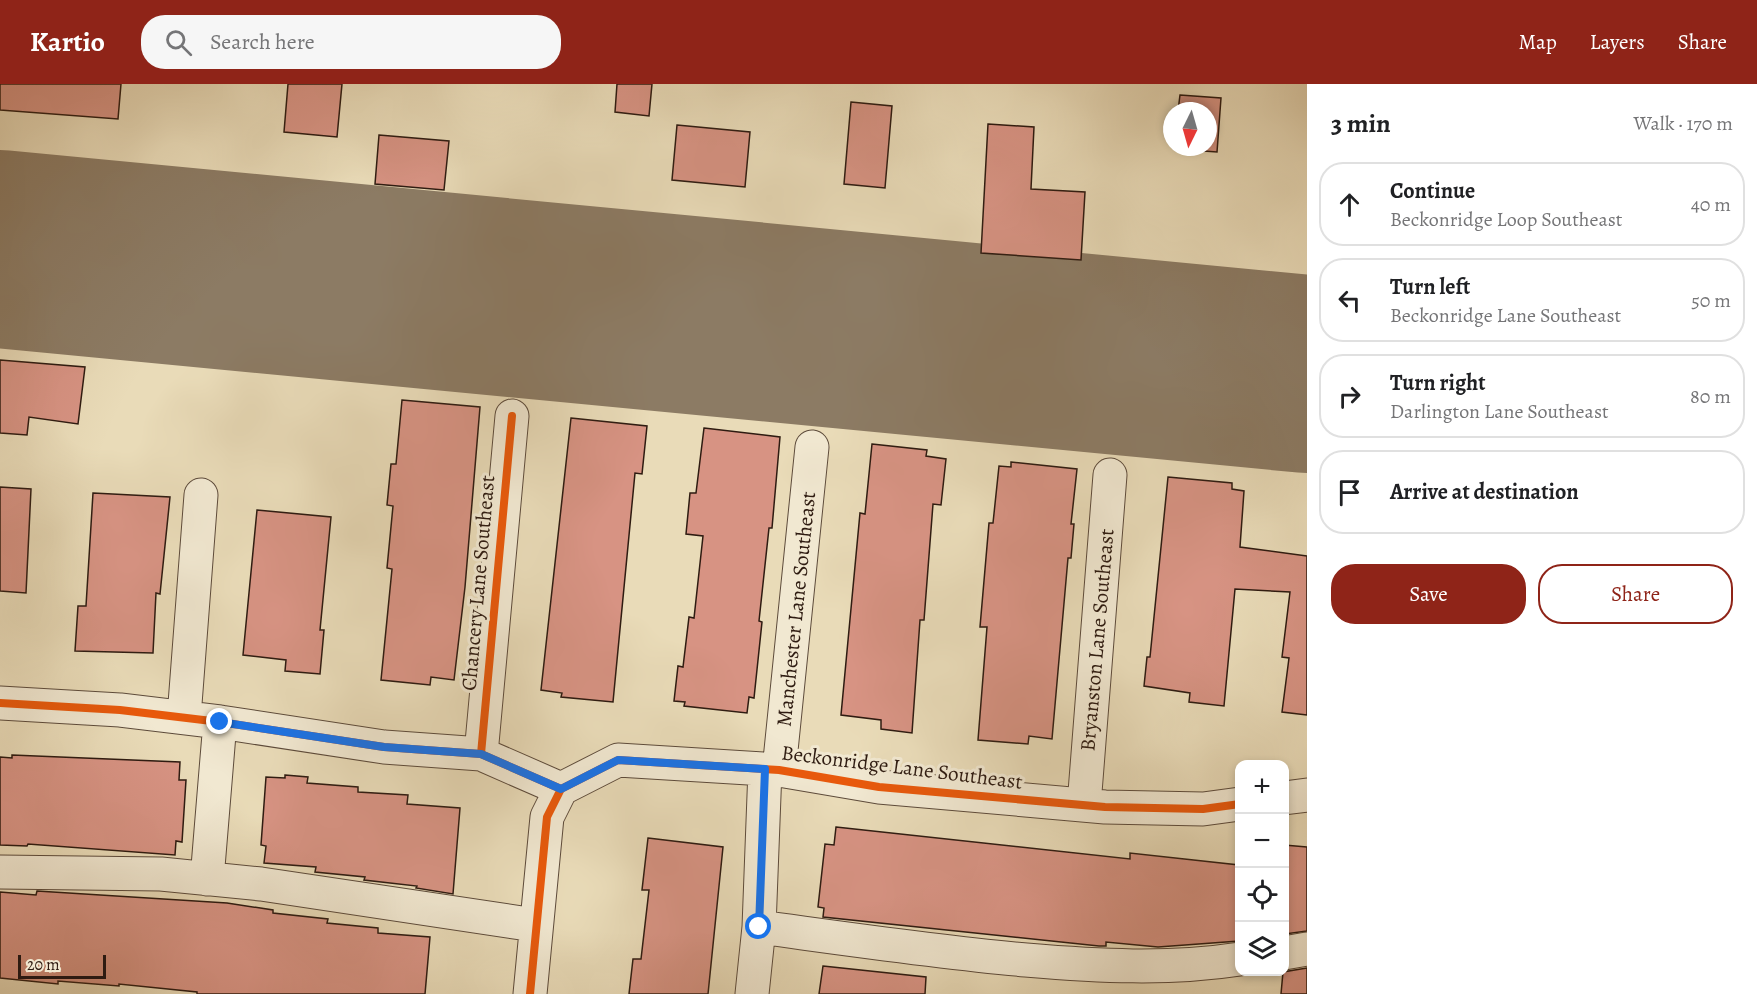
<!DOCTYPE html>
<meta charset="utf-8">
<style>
:root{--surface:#fff;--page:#f6f6f6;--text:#202124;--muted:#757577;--line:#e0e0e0;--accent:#8f2418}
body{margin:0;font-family:Alegreya,serif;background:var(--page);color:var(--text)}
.controls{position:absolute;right:18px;bottom:18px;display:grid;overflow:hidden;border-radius:12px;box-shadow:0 3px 9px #0003}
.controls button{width:54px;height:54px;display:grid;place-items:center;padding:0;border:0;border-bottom:2px solid var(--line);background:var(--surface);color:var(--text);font:30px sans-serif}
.compass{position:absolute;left:1163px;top:18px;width:54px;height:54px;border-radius:50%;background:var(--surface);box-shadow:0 3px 9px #0003;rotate:185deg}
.scale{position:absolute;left:18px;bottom:15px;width:88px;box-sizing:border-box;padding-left:6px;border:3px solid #2e1b11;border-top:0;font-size:16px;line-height:21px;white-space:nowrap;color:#2e1b11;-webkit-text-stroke:4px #f1e8d1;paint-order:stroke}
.stop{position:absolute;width:18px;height:18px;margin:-14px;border:4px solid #1a73e8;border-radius:50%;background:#fff}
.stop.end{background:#1a73e8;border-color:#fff;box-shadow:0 2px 6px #0008}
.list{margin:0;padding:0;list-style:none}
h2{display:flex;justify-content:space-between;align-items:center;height:78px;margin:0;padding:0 24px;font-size:26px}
h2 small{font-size:20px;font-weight:400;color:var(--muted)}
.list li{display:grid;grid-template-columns:39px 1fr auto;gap:18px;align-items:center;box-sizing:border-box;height:84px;margin:0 12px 12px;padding:0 12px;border:2px solid var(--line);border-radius:24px}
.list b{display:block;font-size:22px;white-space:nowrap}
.list p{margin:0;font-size:20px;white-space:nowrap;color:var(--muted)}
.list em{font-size:20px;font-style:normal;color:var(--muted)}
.actions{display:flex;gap:12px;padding:18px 24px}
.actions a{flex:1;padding:14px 0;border:2px solid var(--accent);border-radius:24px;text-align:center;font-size:21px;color:var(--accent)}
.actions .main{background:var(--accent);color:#fff}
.icon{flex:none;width:33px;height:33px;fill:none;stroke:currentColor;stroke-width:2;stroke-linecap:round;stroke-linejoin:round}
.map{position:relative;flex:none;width:1307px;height:910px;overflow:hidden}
header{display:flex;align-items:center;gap:36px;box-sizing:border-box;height:84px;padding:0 30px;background:var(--accent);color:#fff}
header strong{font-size:28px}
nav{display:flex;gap:33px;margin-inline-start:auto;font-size:21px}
.search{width:420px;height:54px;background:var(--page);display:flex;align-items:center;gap:15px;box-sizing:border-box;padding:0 21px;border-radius:24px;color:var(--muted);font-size:22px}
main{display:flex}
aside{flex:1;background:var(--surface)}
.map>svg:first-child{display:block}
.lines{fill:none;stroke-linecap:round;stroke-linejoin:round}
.runway{stroke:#8c7b64;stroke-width:198}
.building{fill:#d79383;stroke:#2e1b11;stroke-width:1.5}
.minor-casing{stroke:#5d4b3b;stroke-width:35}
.minor{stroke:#f1e8d1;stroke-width:33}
.cycleway-casing{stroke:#f1e8d1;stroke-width:11}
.cycleway{stroke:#e8590c;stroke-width:8}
.route{stroke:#1a73e8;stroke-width:8}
.labels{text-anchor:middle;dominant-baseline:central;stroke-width:6;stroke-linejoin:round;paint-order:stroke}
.street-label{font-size:21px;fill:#2e1b11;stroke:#f1e8d1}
</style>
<header>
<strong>Kartio</strong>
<div class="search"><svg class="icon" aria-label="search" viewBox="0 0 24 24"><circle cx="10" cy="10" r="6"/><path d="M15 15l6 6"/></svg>Search here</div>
<nav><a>Map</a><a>Layers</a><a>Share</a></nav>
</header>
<main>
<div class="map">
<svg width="1307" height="910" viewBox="0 0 1307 910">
<rect width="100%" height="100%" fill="#e9dbb8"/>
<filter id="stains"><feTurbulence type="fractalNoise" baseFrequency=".00333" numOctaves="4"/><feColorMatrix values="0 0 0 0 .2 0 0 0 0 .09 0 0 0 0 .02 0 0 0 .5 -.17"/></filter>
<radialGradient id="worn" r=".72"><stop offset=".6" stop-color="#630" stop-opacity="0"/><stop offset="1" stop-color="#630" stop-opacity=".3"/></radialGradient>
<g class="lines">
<path class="runway" d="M0,165L1307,290"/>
</g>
<path class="building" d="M0,0H121L118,35L0,26Z
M288,0H342L337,53L284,48Z
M617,0H652L649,32L615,28Z
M1180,11L1221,14L1217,68L1175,65L1208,63V27H1178Z
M851,18L892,22L885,104L844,100Z
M988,40L1034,43L1031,105L1085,108L1081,176L981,169Z
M677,41L750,48L745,103L672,96Z
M379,51L449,57L444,106L375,100Z
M0,276L85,283L78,340L29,333L27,351L0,349Z
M402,316L480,323L465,503L454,596L431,593L430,601L381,596L392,485L387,484L393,422L387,421L391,380H396Z
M571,334L647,342L642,390L635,389L613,618L561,613L562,609L541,606Z
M704,344L780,353L772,444H769L759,537L762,538L754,614L749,613L747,629L684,622L685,618L674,617L678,582L683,583L689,533L694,534L703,452L686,450L690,409H696Z
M872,360L927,366L926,372L946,375L941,421L933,420L924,536H920L912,649L881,645V636L841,631L860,429L865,430Z
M1011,378L1077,385L1071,440H1074L1071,474H1068L1052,655L1029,652L1028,660L978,656L987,543H980L989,439H993L999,382L1011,383Z
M1168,393L1232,399V405L1244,407L1240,463L1307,472V631L1282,628L1289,574L1282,573L1290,508L1235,505L1224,622L1189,618L1190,609L1144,602L1147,573H1150Z
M0,403L31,405L26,509L0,507Z
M93,409L170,413L160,510L156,509L153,569L75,567L78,522H86Z
M257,426L331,433L320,546H324L320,590L285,587L286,576L243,571Z
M12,671L180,678L179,696H186L182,758L176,757L175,771L28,760L27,762L0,761V673L12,674Z
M285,691L308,693L307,699L358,703V708L408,711L407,720L460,724L453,810L416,804L417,802L364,796L365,793L315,788L316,783L264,779L266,762L261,761L266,693L285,694Z
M836,743L1130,775V769L1239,781V857L1158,863L1106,858V862H1099L823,833L824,824L818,823L825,760L834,761Z
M648,754L723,763L708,910H629L633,875H641L649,806H642Z
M1284,761L1307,763V847L1285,850Z
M37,807L227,819L273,826V829L328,835L327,839L378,844V849L430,853L425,910H197V908L119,900V902L58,897V900L0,894V808L36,811Z
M823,882L926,893L925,910H819Z
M1307,884V910H1281L1283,888Z"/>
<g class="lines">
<g class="minor-casing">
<path id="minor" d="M0,619L120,626L220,638L384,663L481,670L561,705
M184,633L201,411
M481,670L512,332
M779,686L812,363
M1284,714L1307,711
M1084,721L1110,391
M0,788L161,790L261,800L535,841
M207,795L220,638
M759,843C848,855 937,868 1026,876C1097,882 1169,886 1240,875
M1284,869L1307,865
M530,910L547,733L561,705L618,676L779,686L879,703L1105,723L1203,725L1240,720
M752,910L759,843L765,685"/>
</g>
<use href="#minor" class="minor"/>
<g class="cycleway-casing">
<path id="cycleway" d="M0,619L120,626L220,638L384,663L481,670L561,705
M481,670L512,332
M530,910L547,733L561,705L618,676L779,686L879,703L1105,723L1203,725L1240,720"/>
</g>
<use href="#cycleway" class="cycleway"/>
</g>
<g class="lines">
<path class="route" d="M220,638L384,663L481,670L561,705L618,676L765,685L759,843"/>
</g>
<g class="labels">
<g class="street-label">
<text transform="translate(478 499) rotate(-85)">Chancery Lane Southeast</text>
<text transform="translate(796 525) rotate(-84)">Manchester Lane Southeast</text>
<text transform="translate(1097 556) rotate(-85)">Bryanston Lane Southeast</text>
<text transform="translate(902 683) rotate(7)">Beckonridge Lane Southeast</text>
</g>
</g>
<rect width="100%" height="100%" filter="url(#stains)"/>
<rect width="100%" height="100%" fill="url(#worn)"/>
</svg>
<div class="controls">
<button>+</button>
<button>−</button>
<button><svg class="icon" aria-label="locate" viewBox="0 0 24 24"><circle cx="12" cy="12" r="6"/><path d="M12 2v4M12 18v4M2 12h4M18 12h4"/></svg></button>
<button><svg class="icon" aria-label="layers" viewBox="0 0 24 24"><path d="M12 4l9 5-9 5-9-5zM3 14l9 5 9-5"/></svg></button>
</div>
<svg class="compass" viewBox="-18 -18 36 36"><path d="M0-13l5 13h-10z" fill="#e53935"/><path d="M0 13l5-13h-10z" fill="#757577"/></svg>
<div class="scale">20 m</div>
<div class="stop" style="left:759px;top:843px"></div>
<div class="stop end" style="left:220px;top:638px"></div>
</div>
<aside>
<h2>3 min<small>Walk · 170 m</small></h2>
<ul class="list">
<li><svg class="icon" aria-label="ahead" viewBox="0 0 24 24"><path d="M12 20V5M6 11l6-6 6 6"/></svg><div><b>Continue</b><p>Beckonridge Loop Southeast</p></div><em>40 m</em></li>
<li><svg class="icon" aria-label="left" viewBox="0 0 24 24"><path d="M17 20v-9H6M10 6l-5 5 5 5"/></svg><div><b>Turn left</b><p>Beckonridge Lane Southeast</p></div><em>50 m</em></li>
<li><svg class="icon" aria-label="right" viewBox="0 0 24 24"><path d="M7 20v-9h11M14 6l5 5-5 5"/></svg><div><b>Turn right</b><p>Darlington Lane Southeast</p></div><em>80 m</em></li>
<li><svg class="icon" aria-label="arrive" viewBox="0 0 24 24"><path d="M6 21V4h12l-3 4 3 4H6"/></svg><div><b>Arrive at destination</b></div></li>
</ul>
<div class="actions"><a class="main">Save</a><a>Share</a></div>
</aside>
</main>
